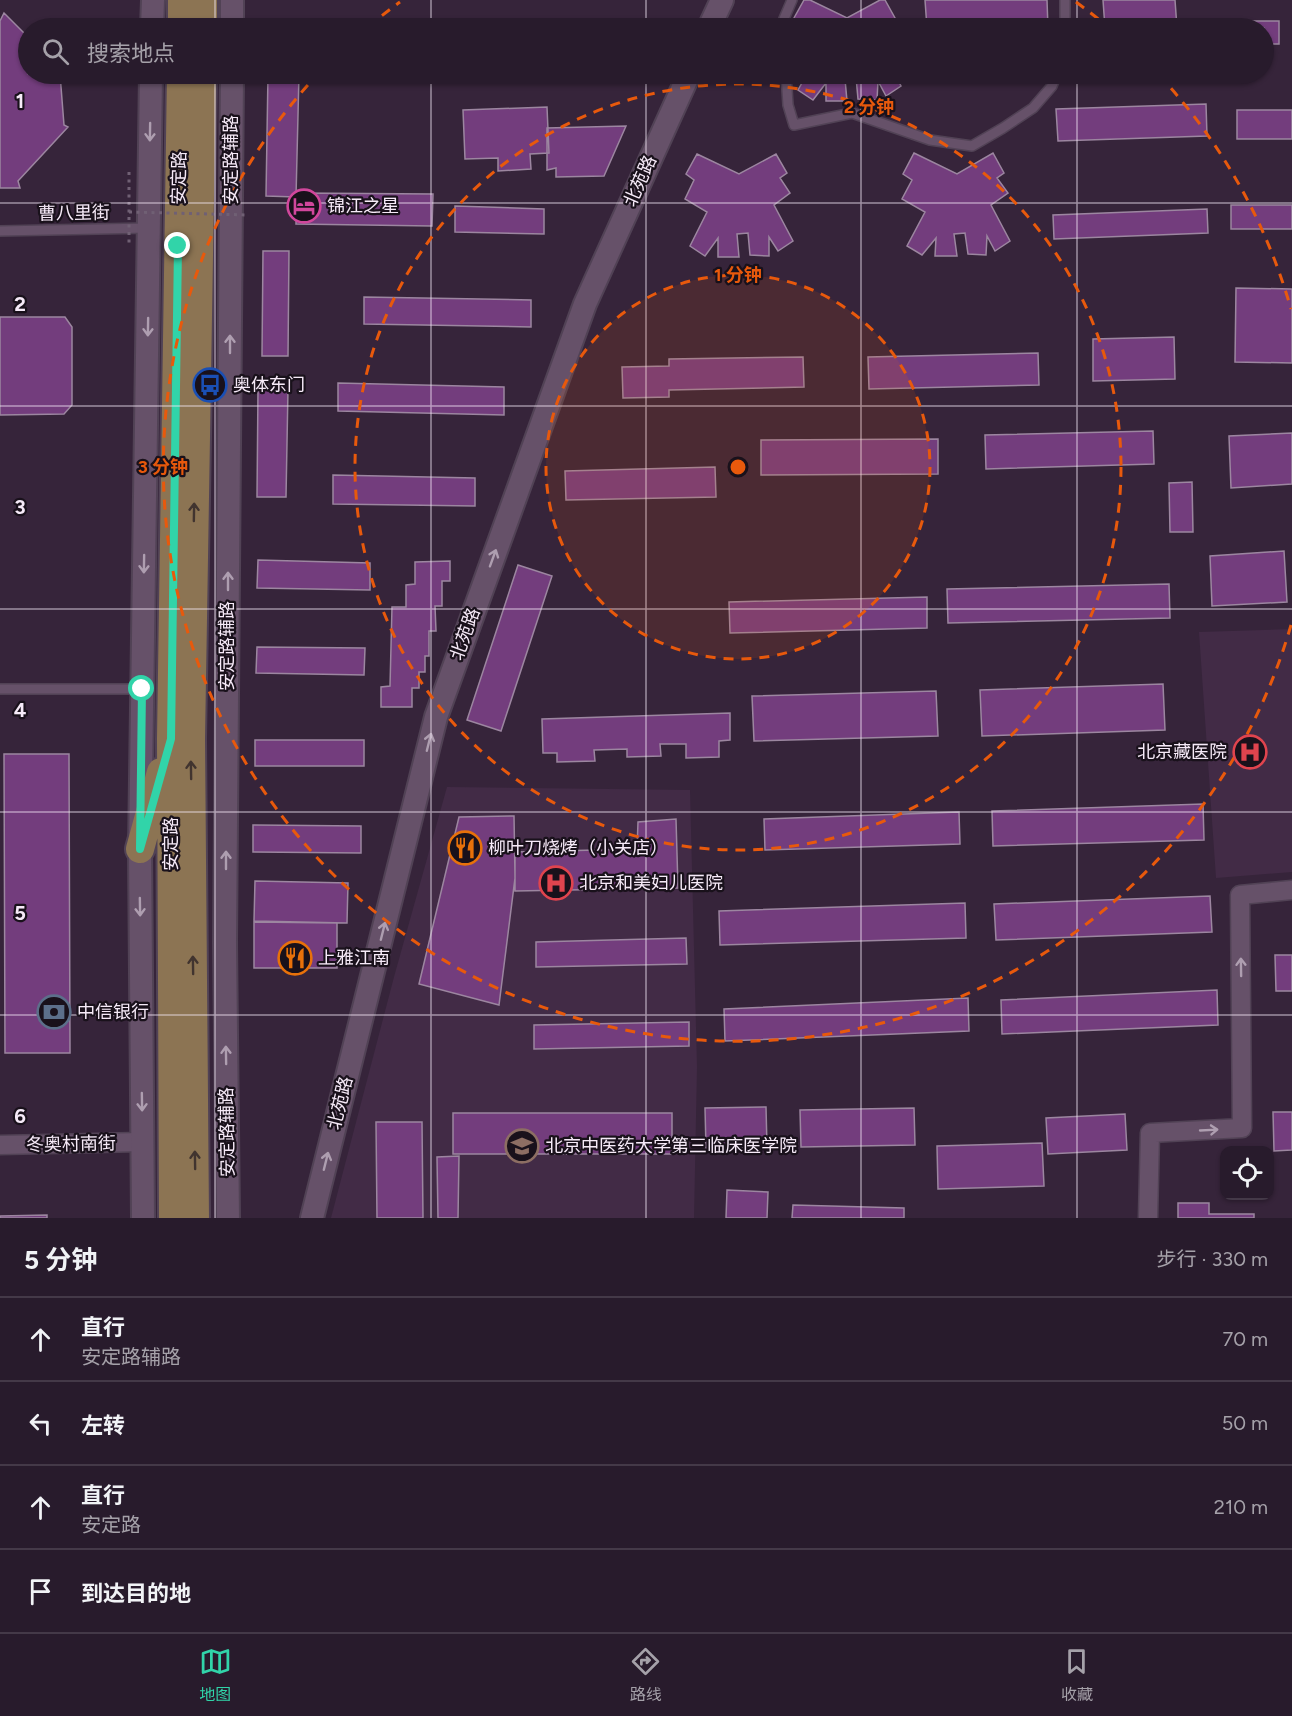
<!DOCTYPE html>
<html lang="zh">
<meta charset="utf-8">
<style>
:root{--surface:#281b2c;--page:#302434;--text:#f1f3f6;--muted:#a5a1a9;--line:#443948;--accent:#31d4a9}
body{margin:0;font-family:Figtree,"Noto Sans SC",sans-serif;background:var(--page);color:var(--text)}
.controls{position:absolute;right:18px;bottom:18px;display:grid;overflow:hidden;border-radius:12px;box-shadow:0 2px 4px #0004}
.controls button{width:54px;height:54px;display:grid;place-items:center;padding:0;border:0;border-bottom:2px solid var(--line);background:var(--surface);color:var(--text);font:30px sans-serif}
.stop{position:absolute;width:18px;height:18px;margin:-14px;border:4px solid #31d4a9;border-radius:50%;background:#fff}
.stop.end{background:#31d4a9;border-color:#fff;box-shadow:0 2px 6px #0008}
.list{margin:0;padding:0;list-style:none}
h2{display:flex;justify-content:space-between;align-items:center;height:78px;margin:0;padding:0 24px;font-size:26px}
h2 small{font-size:20px;font-weight:400;color:var(--muted)}
.list li{display:grid;grid-template-columns:39px 1fr auto;gap:18px;align-items:center;box-sizing:border-box;height:84px;padding:0 24px;border-top:2px solid var(--line)}
.list b{display:block;font-size:22px;white-space:nowrap}
.list p{margin:0;font-size:20px;white-space:nowrap;color:var(--muted)}
.list em{font-size:20px;font-style:normal;color:var(--muted)}
.icon{flex:none;width:33px;height:33px;fill:none;stroke:currentColor;stroke-width:2;stroke-linecap:round;stroke-linejoin:round}
.map{position:relative;flex:none;width:1292px;height:1218px;overflow:hidden}
.search{position:absolute;background:var(--surface);box-shadow:0 2px 4px #0004;left:18px;right:18px;top:18px;height:66px;display:flex;align-items:center;gap:15px;box-sizing:border-box;padding:0 21px;border-radius:33px;color:var(--muted);font-size:22px}
.sheet{height:414px;background:var(--surface)}
nav{display:flex;justify-content:space-around;align-items:center;box-sizing:border-box;height:84px;border-top:2px solid var(--line);background:var(--surface);font-size:16px;color:var(--muted)}
nav a{display:grid;justify-items:center;gap:3px}
nav .on{color:var(--accent)}
.map>svg:first-child{display:block}
.built{fill:#422b46}
.building{fill:#733d7d;stroke:#9c86a0;stroke-width:1.5}
.lines{fill:none;stroke-linecap:round;stroke-linejoin:round}
.service-casing{stroke:#514255;stroke-width:12}
.minor-casing{stroke:#514255;stroke-width:21}
.tertiary-casing{stroke:#514255;stroke-width:26}
.primary-casing{stroke:#514255;stroke-width:32}
.service{stroke:#665169;stroke-width:9}
.minor{stroke:#665169;stroke-width:18}
.tertiary{stroke:#665169;stroke-width:22}
.primary{stroke:#8c7453;stroke-width:28}
.path-bridge{stroke:#706074;stroke-width:3;stroke-dasharray:3 4.5;stroke-linecap:butt}
.oneway{stroke:#ae9eb0}
.oneway2{stroke:#41342f}
.route{stroke:#31d4a9;stroke-width:8}
.grid{fill:none;stroke:#f6eaf8;stroke-width:1.5;stroke-opacity:0.55}
.ring{fill:none;stroke:#e8590c;stroke-width:3;stroke-dasharray:10 8}
.labels{text-anchor:middle;dominant-baseline:central;stroke-width:4.5;stroke-linejoin:round;paint-order:stroke}
.street-label{font-size:18px;fill:#f6eaf8;stroke:#19111b}
.poi-label{font-size:18px;fill:#f6eaf8;stroke:#19111b;text-anchor:start}
.grid-label{font-size:20px;text-anchor:middle;font-weight:bold;fill:#f6eaf8;stroke:#19111b;stroke-width:4.5;stroke-linejoin:round;paint-order:stroke}
.centre{fill:#e8590c;stroke:#19111b;stroke-width:3}
.ring-label{font-size:18px;text-anchor:middle;font-weight:bold;fill:#e8590c;stroke:#19111b;stroke-width:4.5;stroke-linejoin:round;paint-order:stroke}
</style>
<div class="map">
<svg width="1292" height="1218" viewBox="0 0 1292 1218">
<rect width="100%" height="100%" fill="#36243a"/>
<path class="built" d="M1292,629V872L1216,878L1199,632Z
M447,787L690,790L697,1067L694,1218H331L394,977Z"/>
<path class="building" d="M804,0H810L847,18L880,0H885L895,18L888,23L892,28H800L802,24L794,18Z
M925,0H1047L1048,28H927Z
M1103,0H1175L1177,28H1105Z
M4,13L28,37V74H60L64,125L68,127L18,181L20,188H0V21Z
M1227,21H1279V44H1264V28H1227Z
M631,23L632,28H310V25Z
M268,74H299L296,197L266,196Z
M807,74H895L901,86L886,96L878,81L877,100L858,99L856,77L845,79L847,101H826V83L813,100L798,90Z
M1206,104L1207,136L1058,141L1056,109Z
M547,107L549,153L530,154L531,169L498,171V158L465,159L463,110Z
M1237,110H1292V139H1237Z
M626,126L604,176L556,177V168L547,170V128Z
M914,153L957,174L993,153L1004,173L997,178L1008,193L991,205L1010,241L995,251L987,236L986,255L968,254L965,233L954,234L957,256H935L936,238L922,255L907,246L925,212L902,199L912,180L903,174Z
M697,154L739,174L776,154L787,173L780,178L790,193L774,205L793,241L778,251L769,237V256L750,255L748,233L737,234L739,257H718V238L705,256L690,246L707,212L685,199L694,180L686,174Z
M297,193L433,194L432,226L296,224Z
M1231,205H1292V229H1231Z
M455,206L544,209V234L455,232Z
M1207,209L1208,233L1054,239L1053,215Z
M263,251H289L288,356H262Z
M1236,288L1292,289V363L1235,362Z
M364,297L531,300V327L364,324Z
M0,317H65L72,327V405L64,414L0,415Z
M1174,337L1175,379L1093,381V339Z
M1038,353L1039,385L869,389L868,357Z
M803,357L804,387L669,390V397L623,398L622,367L669,366V359Z
M338,383L504,387V415L338,411Z
M258,389H288L286,497H257Z
M1153,431L1154,464L986,469L985,435Z
M1292,433V484L1231,488L1229,436Z
M938,439V474L761,475V440Z
M715,467L716,497L566,500L565,471Z
M333,475L475,478V506L333,504Z
M1192,482L1193,532H1170L1169,483Z
M1284,551L1287,602L1212,606L1210,556Z
M258,560L370,563V590L257,588Z
M450,561V581H442V606H435L436,631H429V656H425V672H419V688H412V707H381V687L390,686L392,607H406V585L415,584V562Z
M518,565L552,576L501,731L467,720Z
M1169,584L1170,618L948,623L947,589Z
M927,597V628L730,633L729,602Z
M257,647L365,648L364,675L256,673Z
M1163,684L1165,730L982,736L980,690Z
M936,691L938,736L754,741L752,696Z
M730,713V740L719,741V757L686,758V744H660L661,756L627,757V749L594,750L595,761L557,762V753H543L542,719Z
M255,740H364V766H255Z
M4,754H69L70,1053H5Z
M1203,804L1204,840L993,846L992,811Z
M959,812L960,844L765,850L764,819Z
M514,816L515,878L499,1005L419,984L459,817Z
M676,819L678,888L515,891V852L637,849L638,822Z
M253,825L361,826V853L253,852Z
M255,881L348,883L347,923L254,921Z
M1210,896L1212,932L996,940L994,904Z
M965,903L966,938L720,945L719,911Z
M254,922L337,923V968H254Z
M686,938L687,964L536,967V942Z
M1275,955H1292V991H1276Z
M1217,990L1218,1025L1002,1034L1001,1000Z
M968,998L969,1031L725,1041L724,1009Z
M689,1022V1046L534,1049V1025Z
M766,1107L767,1147L706,1148L705,1108Z
M914,1108L915,1145L801,1147L800,1110Z
M1273,1112H1292V1150L1274,1151Z
M453,1113H672V1154H453Z
M1125,1114L1127,1150L1048,1154L1046,1118Z
M376,1122H422L423,1218H377Z
M1042,1143L1044,1186L938,1189L937,1146Z
M459,1156L458,1218H438L437,1157Z
M727,1190L768,1192L767,1218H726Z
M1178,1203H1209V1214H1254V1218H1178Z
M793,1205L904,1208V1218H792Z
M47,1215V1218H0V1216Z"/>
<g class="lines">
<g class="service-casing">
<path id="service" d="M784,28L783,21L792,0
M1065,28V0
M786,74L788,105L794,125L852,113L930,140L972,146L1003,128L1033,108L1052,86L1057,74
M0,231L148,228
M0,689H142"/>
</g>
<g class="minor-casing">
<path id="minor" d="M0,1145L142,1142
M1148,1218L1150,1133L1242,1128L1240,895L1292,890"/>
</g>
<g class="tertiary-casing">
<path id="tertiary" d="M152,28L153,0
M232,28V0
M709,28L722,0
M143,1218L140,849L151,74
M228,1218L225,943L232,74
M312,1218L436,717L585,304L689,74"/>
</g>
<g class="primary-casing">
<path id="primary" d="M182,28V0
M203,28V0
M140,849L161,772
M173,1218L171,739L181,74
M195,1218L191,739L202,74"/>
</g>
<use href="#service" class="service"/>
<use href="#minor" class="minor"/>
<use href="#tertiary" class="tertiary"/>
<use href="#primary" class="primary"/>
<path class="path-bridge" d="M129,172V246
M129,212L249,215"/>
</g>
<defs><path id="oneway-shaft" d="M-6 0H5M1.5-3L5.5 0L1.5 3" fill="none" stroke-width="1.6" stroke-linecap="round" stroke-linejoin="round" transform="scale(1.5)"/></defs>
<g class="oneway">
<use href="#oneway-shaft" transform="translate(150 132) rotate(91)"/>
<use href="#oneway-shaft" transform="translate(148 327) rotate(91)"/>
<use href="#oneway-shaft" transform="translate(230 344) rotate(-90)"/>
<use href="#oneway-shaft" transform="translate(493 558) rotate(-70)"/>
<use href="#oneway-shaft" transform="translate(144 564) rotate(91)"/>
<use href="#oneway-shaft" transform="translate(228 581) rotate(-90)"/>
<use href="#oneway-shaft" transform="translate(429 742) rotate(-76)"/>
<use href="#oneway-shaft" transform="translate(226 860) rotate(-90)"/>
<use href="#oneway-shaft" transform="translate(140 907) rotate(89)"/>
<use href="#oneway-shaft" transform="translate(383 931) rotate(-76)"/>
<use href="#oneway-shaft" transform="translate(1241 967) rotate(-91)"/>
<use href="#oneway-shaft" transform="translate(226 1055) rotate(-91)"/>
<use href="#oneway-shaft" transform="translate(142 1102) rotate(89)"/>
<use href="#oneway-shaft" transform="translate(1209 1130) rotate(-3)"/>
<use href="#oneway-shaft" transform="translate(326 1161) rotate(-76)"/>
</g>
<g class="oneway2">
<use href="#oneway-shaft" transform="translate(194 512) rotate(-89)"/>
<use href="#oneway-shaft" transform="translate(191 770) rotate(-91)"/>
<use href="#oneway-shaft" transform="translate(193 965) rotate(-91)"/>
<use href="#oneway-shaft" transform="translate(195 1160) rotate(-91)"/>
</g>
<g class="lines">
<path class="route" d="M142,689L140,849L171,739L178,246"/>
</g>
<path class="grid" d="M215,0V28M431,0V28M646,0V28M861,0V28M1077,0V28M215,74V1218M431,74V1218M646,74V1218M861,74V1218M1077,74V1218M0,203H1292M0,406H1292M0,609H1292M0,812H1292M0,1015H1292"/>
<circle cx="738" cy="467" r="192" fill="#e8590c" fill-opacity=".12"/>
<g class="ring">
<circle cx="738" cy="467" r="192"/>
<circle cx="738" cy="467" r="383"/>
<path d="M1291 625A575 575 0 1 1 317 75M368 27A575 575 0 0 1 400 2M1076 2A575 575 0 0 1 1108 27M1159 75A575 575 0 0 1 1291 309"/>
</g>
<defs>
<g id="hotel-ring" transform="scale(1.725)"><circle r="9.5" fill="#19111b" stroke="#d1479c" stroke-width="1.5"/><path d="M-6-4.5h1.5V1H6V5H4.5V3h-9V5H-6ZM-4 0a1.8 1.8 0 1 1 3.6 0ZM.5 0V-2.5h3Q6-2.5 6 0Z" fill="#d1479c"/></g>
<g id="bus-ring" transform="scale(1.725)"><circle r="9.5" fill="#19111b" stroke="#1a4fb4" stroke-width="1.5"/><path d="M-5-6H5V4H4V6H2V4H-2V6H-4V4H-5ZM-3.5-4V0h7V-4ZM-3.5 1.2v1.5H-2V1.2ZM2 1.2v1.5H3.5V1.2Z" fill="#1a4fb4"/></g>
<g id="hospital-ring" transform="scale(1.725)"><circle r="9.5" fill="#19111b" stroke="#e0444e" stroke-width="1.5"/><path d="M-5-5h3v3.5h4V-5h3V5h-3V1.5h-4V5h-3Z" fill="#e0444e"/></g>
<g id="restaurant-ring" transform="scale(1.725)"><circle r="9.5" fill="#19111b" stroke="#e8710a" stroke-width="1.5"/><path d="M-5-6h1v4h1v-4h1v4h1v-4h1v5L-1.5 .5V6h-2V.5L-5-1ZM5-6V6H3V1.5H1.5Q1.5-4 5-6Z" fill="#e8710a"/></g>
<g id="bank-ring" transform="scale(1.725)"><circle r="9.5" fill="#19111b" stroke="#5c6f8a" stroke-width="1.5"/><path d="M-6-4H6V4H-6ZM0-2.3a2.3 2.3 0 1 0 0 4.6a2.3 2.3 0 1 0 0-4.6Z" fill="#5c6f8a"/></g>
<g id="university-ring" transform="scale(1.725)"><circle r="9.5" fill="#19111b" stroke="#8d6e63" stroke-width="1.5"/><path d="M0-5L7-2L0 1L-7-2ZM-4 1L0 2.5L4 1V4Q0 6-4 4Z" fill="#8d6e63"/></g>
</defs>
<g fill-rule="evenodd">
<use href="#hotel-ring" x="304" y="206"/>
<use href="#bus-ring" x="210" y="385"/>
<use href="#hospital-ring" x="1250" y="752"/>
<use href="#restaurant-ring" x="465" y="848"/>
<use href="#hospital-ring" x="556" y="883"/>
<use href="#restaurant-ring" x="295" y="958"/>
<use href="#bank-ring" x="54" y="1012"/>
<use href="#university-ring" x="522" y="1146"/>
</g>
<g class="labels">
<g class="street-label">
<text transform="translate(231 160) rotate(-90)">安定路辅路</text>
<text transform="translate(179 178) rotate(-89)">安定路</text>
<text transform="translate(640 181) rotate(-66)">北苑路</text>
<text transform="translate(74 213) rotate(-1)">曹八里街</text>
<text transform="translate(465 634) rotate(-70)">北苑路</text>
<text transform="translate(227 646) rotate(-90)">安定路辅路</text>
<text transform="translate(171 844) rotate(-90)">安定路</text>
<text transform="translate(340 1103) rotate(-76)">北苑路</text>
<text transform="translate(227 1132) rotate(-91)">安定路辅路</text>
<text transform="translate(71 1144) rotate(-1)">冬奥村南街</text>
</g>
<g class="poi-label">
<text x="327" y="206">锦江之星</text>
<text x="233" y="385">奥体东门</text>
<text x="1227" y="752" text-anchor="end">北京藏医院</text>
<text x="488" y="848">柳叶刀烧烤（小关店）</text>
<text x="579" y="883">北京和美妇儿医院</text>
<text x="318" y="958">上雅江南</text>
<text x="77" y="1012">中信银行</text>
<text x="545" y="1146">北京中医药大学第三临床医学院</text>
</g>
</g>
<g class="grid-label">
<text x="20" y="108">1</text>
<text x="20" y="311">2</text>
<text x="20" y="514">3</text>
<text x="20" y="717">4</text>
<text x="20" y="920">5</text>
<text x="20" y="1123">6</text>
</g>
<circle cx="738" cy="467" r="9" class="centre"/>
<g class="ring-label">
<text x="869" y="113">2 分钟</text>
<text x="738" y="281">1 分钟</text>
<text x="163" y="473">3 分钟</text>
</g>
</svg>
<div class="controls">
<button><svg class="icon" aria-label="locate" viewBox="0 0 24 24"><circle cx="12" cy="12" r="6"/><path d="M12 2v4M12 18v4M2 12h4M18 12h4"/></svg></button>
</div>
<div class="stop" style="left:142px;top:689px"></div>
<div class="stop end" style="left:178px;top:246px"></div>
<div class="search"><svg class="icon" aria-label="search" viewBox="0 0 24 24"><circle cx="10" cy="10" r="6"/><path d="M15 15l6 6"/></svg>搜索地点</div>
</div>
<section class="sheet">
<h2>5 分钟<small>步行 · 330 m</small></h2>
<ul class="list">
<li><svg class="icon" aria-label="ahead" viewBox="0 0 24 24"><path d="M12 20V5M6 11l6-6 6 6"/></svg><div><b>直行</b><p>安定路辅路</p></div><em>70 m</em></li>
<li><svg class="icon" aria-label="left" viewBox="0 0 24 24"><path d="M17 20v-9H6M10 6l-5 5 5 5"/></svg><div><b>左转</b></div><em>50 m</em></li>
<li><svg class="icon" aria-label="ahead" viewBox="0 0 24 24"><path d="M12 20V5M6 11l6-6 6 6"/></svg><div><b>直行</b><p>安定路</p></div><em>210 m</em></li>
<li><svg class="icon" aria-label="arrive" viewBox="0 0 24 24"><path d="M6 21V4h12l-3 4 3 4H6"/></svg><div><b>到达目的地</b></div></li>
</ul>
</section>
<nav>
<a class="on"><svg class="icon" aria-label="map" viewBox="0 0 24 24"><path d="M3 6l6-2 6 2 6-2v14l-6 2-6-2-6 2zM9 4v14M15 6v14"/></svg>地图</a>
<a><svg class="icon" aria-label="directions" viewBox="0 0 24 24"><path d="M12 3l9 9-9 9-9-9zM9 14v-3h6M13 9l2 2-2 2"/></svg>路线</a>
<a><svg class="icon" aria-label="saved" viewBox="0 0 24 24"><path d="M7 4h10v16l-5-4-5 4z"/></svg>收藏</a>
</nav>
